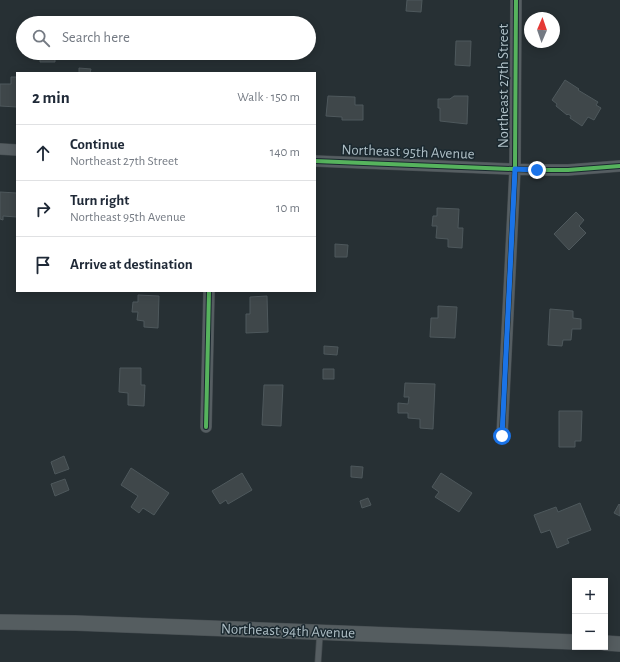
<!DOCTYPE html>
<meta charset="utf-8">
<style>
:root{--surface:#fff;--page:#f2f2f3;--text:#1f2937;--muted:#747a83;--line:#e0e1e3}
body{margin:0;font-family:"Alegreya Sans",sans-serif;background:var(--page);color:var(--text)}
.controls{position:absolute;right:12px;bottom:12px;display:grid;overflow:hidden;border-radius:0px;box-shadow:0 2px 10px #0003}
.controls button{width:36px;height:36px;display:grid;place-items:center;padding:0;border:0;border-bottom:1px solid var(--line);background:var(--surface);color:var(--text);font:20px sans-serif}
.compass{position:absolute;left:524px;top:12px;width:36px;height:36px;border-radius:50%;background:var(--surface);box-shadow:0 2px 10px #0003;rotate:2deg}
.stop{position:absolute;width:12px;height:12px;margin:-9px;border:3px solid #1a73e8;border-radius:50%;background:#fff}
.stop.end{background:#1a73e8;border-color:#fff;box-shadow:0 1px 4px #0008}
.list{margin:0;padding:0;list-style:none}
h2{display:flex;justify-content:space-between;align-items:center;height:52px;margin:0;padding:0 16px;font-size:17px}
h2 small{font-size:13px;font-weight:400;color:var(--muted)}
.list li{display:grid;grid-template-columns:26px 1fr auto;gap:12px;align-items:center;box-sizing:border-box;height:56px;padding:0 16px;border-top:1px solid var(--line)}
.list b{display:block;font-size:15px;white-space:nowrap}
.list p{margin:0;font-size:13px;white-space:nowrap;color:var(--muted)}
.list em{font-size:13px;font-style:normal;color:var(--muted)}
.icon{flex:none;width:22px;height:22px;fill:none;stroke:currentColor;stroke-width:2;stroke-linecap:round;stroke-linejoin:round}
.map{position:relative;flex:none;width:620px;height:662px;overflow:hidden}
.search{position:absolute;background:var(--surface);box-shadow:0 2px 10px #0003;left:16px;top:16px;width:300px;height:44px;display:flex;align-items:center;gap:10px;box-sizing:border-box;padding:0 14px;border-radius:22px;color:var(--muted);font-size:15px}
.panel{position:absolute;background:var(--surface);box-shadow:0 2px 10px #0003;left:16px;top:72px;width:300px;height:220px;border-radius:0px}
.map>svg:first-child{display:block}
.building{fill:#3f474a;stroke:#4e585c}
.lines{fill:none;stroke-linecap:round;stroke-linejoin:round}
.service-casing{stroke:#444b4f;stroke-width:7}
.minor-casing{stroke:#444b4f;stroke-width:12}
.secondary-casing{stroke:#444b4f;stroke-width:16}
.service{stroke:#565e62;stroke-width:5.5}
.minor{stroke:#565e62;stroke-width:11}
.secondary{stroke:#555d60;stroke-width:15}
.cycleway-casing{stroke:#1a282f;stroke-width:6}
.cycleway{stroke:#56b35d;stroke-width:4}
.route{stroke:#1a73e8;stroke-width:5}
.labels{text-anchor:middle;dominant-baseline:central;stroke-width:3;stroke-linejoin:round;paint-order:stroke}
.street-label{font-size:15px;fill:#afbfc6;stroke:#1a282f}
</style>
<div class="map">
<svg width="620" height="662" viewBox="0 0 620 662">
<rect width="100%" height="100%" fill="#273034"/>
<path class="building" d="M407,0H422L421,12L406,11Z
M456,41H471L470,66L455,65Z
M40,53H55V62H40Z
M79,68L91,69L90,73H79Z
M11,77H17V107L0,106V84H11Z
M565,80L579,89L578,90L598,102L596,105L601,108L594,120L588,117L582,126L570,118L571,116L568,114L567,115L556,106L557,104L552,100Z
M328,96L355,97V105H363V120H342V117L326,116Z
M454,96H468L467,124L440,121V108H438V99H450Z
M0,192L17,193V217L3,216V220L0,219Z
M437,208L459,209L458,228H463L462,248L448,247V239L436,238L437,226H432L433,216H437Z
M576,212L584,220L579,226L586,233L569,250L554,234Z
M335,244L348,245L347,257H335Z
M138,295L159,296L158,328L144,327V321L137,320L138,312H132L133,302H138Z
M267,296L268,332L246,333V314H250V297Z
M438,306L457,307L455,338L430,337L431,318H438Z
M550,309L573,311V318L581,319V329H572L571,340H563L562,346L548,345Z
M324,346L338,347L337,355L324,354Z
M120,368H141V385H145L144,406L128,405V393L119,392Z
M323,369H334V379H323Z
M405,383L435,384L433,429L420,428V419L408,418V413H398V403L408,404L409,397H404Z
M264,385H283L281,426L262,425Z
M559,411H582L581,441H575V447H559Z
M64,456L69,469L55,474L51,462Z
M351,466L363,467L362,478L351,477Z
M131,468L169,493L154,515L143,508L139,513L131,507L138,496L121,485Z
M242,473L252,490L228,504L226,500L220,504L212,491Z
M441,473L472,493L459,512L435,497L439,492L432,487Z
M65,479L69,490L55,496L51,484Z
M368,498L371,505L362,508L360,501Z
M580,503L591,530L567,539L569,543L557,548L550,530L541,533L534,515L556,507L558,512Z
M619,504L620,505V516L614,513Z"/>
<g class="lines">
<g class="service-casing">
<path id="service" d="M318,662L320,632"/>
</g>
<g class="minor-casing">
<path id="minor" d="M0,149L17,150
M315,161L537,170H568L620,166
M206,427L209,291
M502,436L515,169L516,0"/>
</g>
<g class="secondary-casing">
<path id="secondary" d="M0,622L75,623L575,642
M605,643L620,644"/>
</g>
<use href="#service" class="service"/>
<use href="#minor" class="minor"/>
<use href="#secondary" class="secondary"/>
<g class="cycleway-casing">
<path id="cycleway" d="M315,161L537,170H568L620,166
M206,427L209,291
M502,436L515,169L516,0"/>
</g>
<use href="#cycleway" class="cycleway"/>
</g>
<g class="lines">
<path class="route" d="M502,436L515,169L537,170"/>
</g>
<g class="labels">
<g class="street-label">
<text transform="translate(503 86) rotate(-90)">Northeast 27th Street</text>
<text transform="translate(408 152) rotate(2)">Northeast 95th Avenue</text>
<text transform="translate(288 631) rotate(2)">Northeast 94th Avenue</text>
</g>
</g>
</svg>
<div class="controls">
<button>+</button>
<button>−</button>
</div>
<svg class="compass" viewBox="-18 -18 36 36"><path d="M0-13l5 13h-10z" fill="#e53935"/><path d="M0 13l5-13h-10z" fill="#747a83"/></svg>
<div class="stop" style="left:502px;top:436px"></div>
<div class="stop end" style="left:537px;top:170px"></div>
<div class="search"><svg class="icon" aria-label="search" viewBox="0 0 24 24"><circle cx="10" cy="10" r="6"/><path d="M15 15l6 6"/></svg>Search here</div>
<section class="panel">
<h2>2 min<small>Walk · 150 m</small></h2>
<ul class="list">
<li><svg class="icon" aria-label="ahead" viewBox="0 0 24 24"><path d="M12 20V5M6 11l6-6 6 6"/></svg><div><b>Continue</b><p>Northeast 27th Street</p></div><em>140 m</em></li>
<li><svg class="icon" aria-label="right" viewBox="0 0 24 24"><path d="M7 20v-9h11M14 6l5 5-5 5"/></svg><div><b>Turn right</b><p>Northeast 95th Avenue</p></div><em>10 m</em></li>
<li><svg class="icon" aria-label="arrive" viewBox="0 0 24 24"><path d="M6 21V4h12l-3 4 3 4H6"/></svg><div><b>Arrive at destination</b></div></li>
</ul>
</section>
</div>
